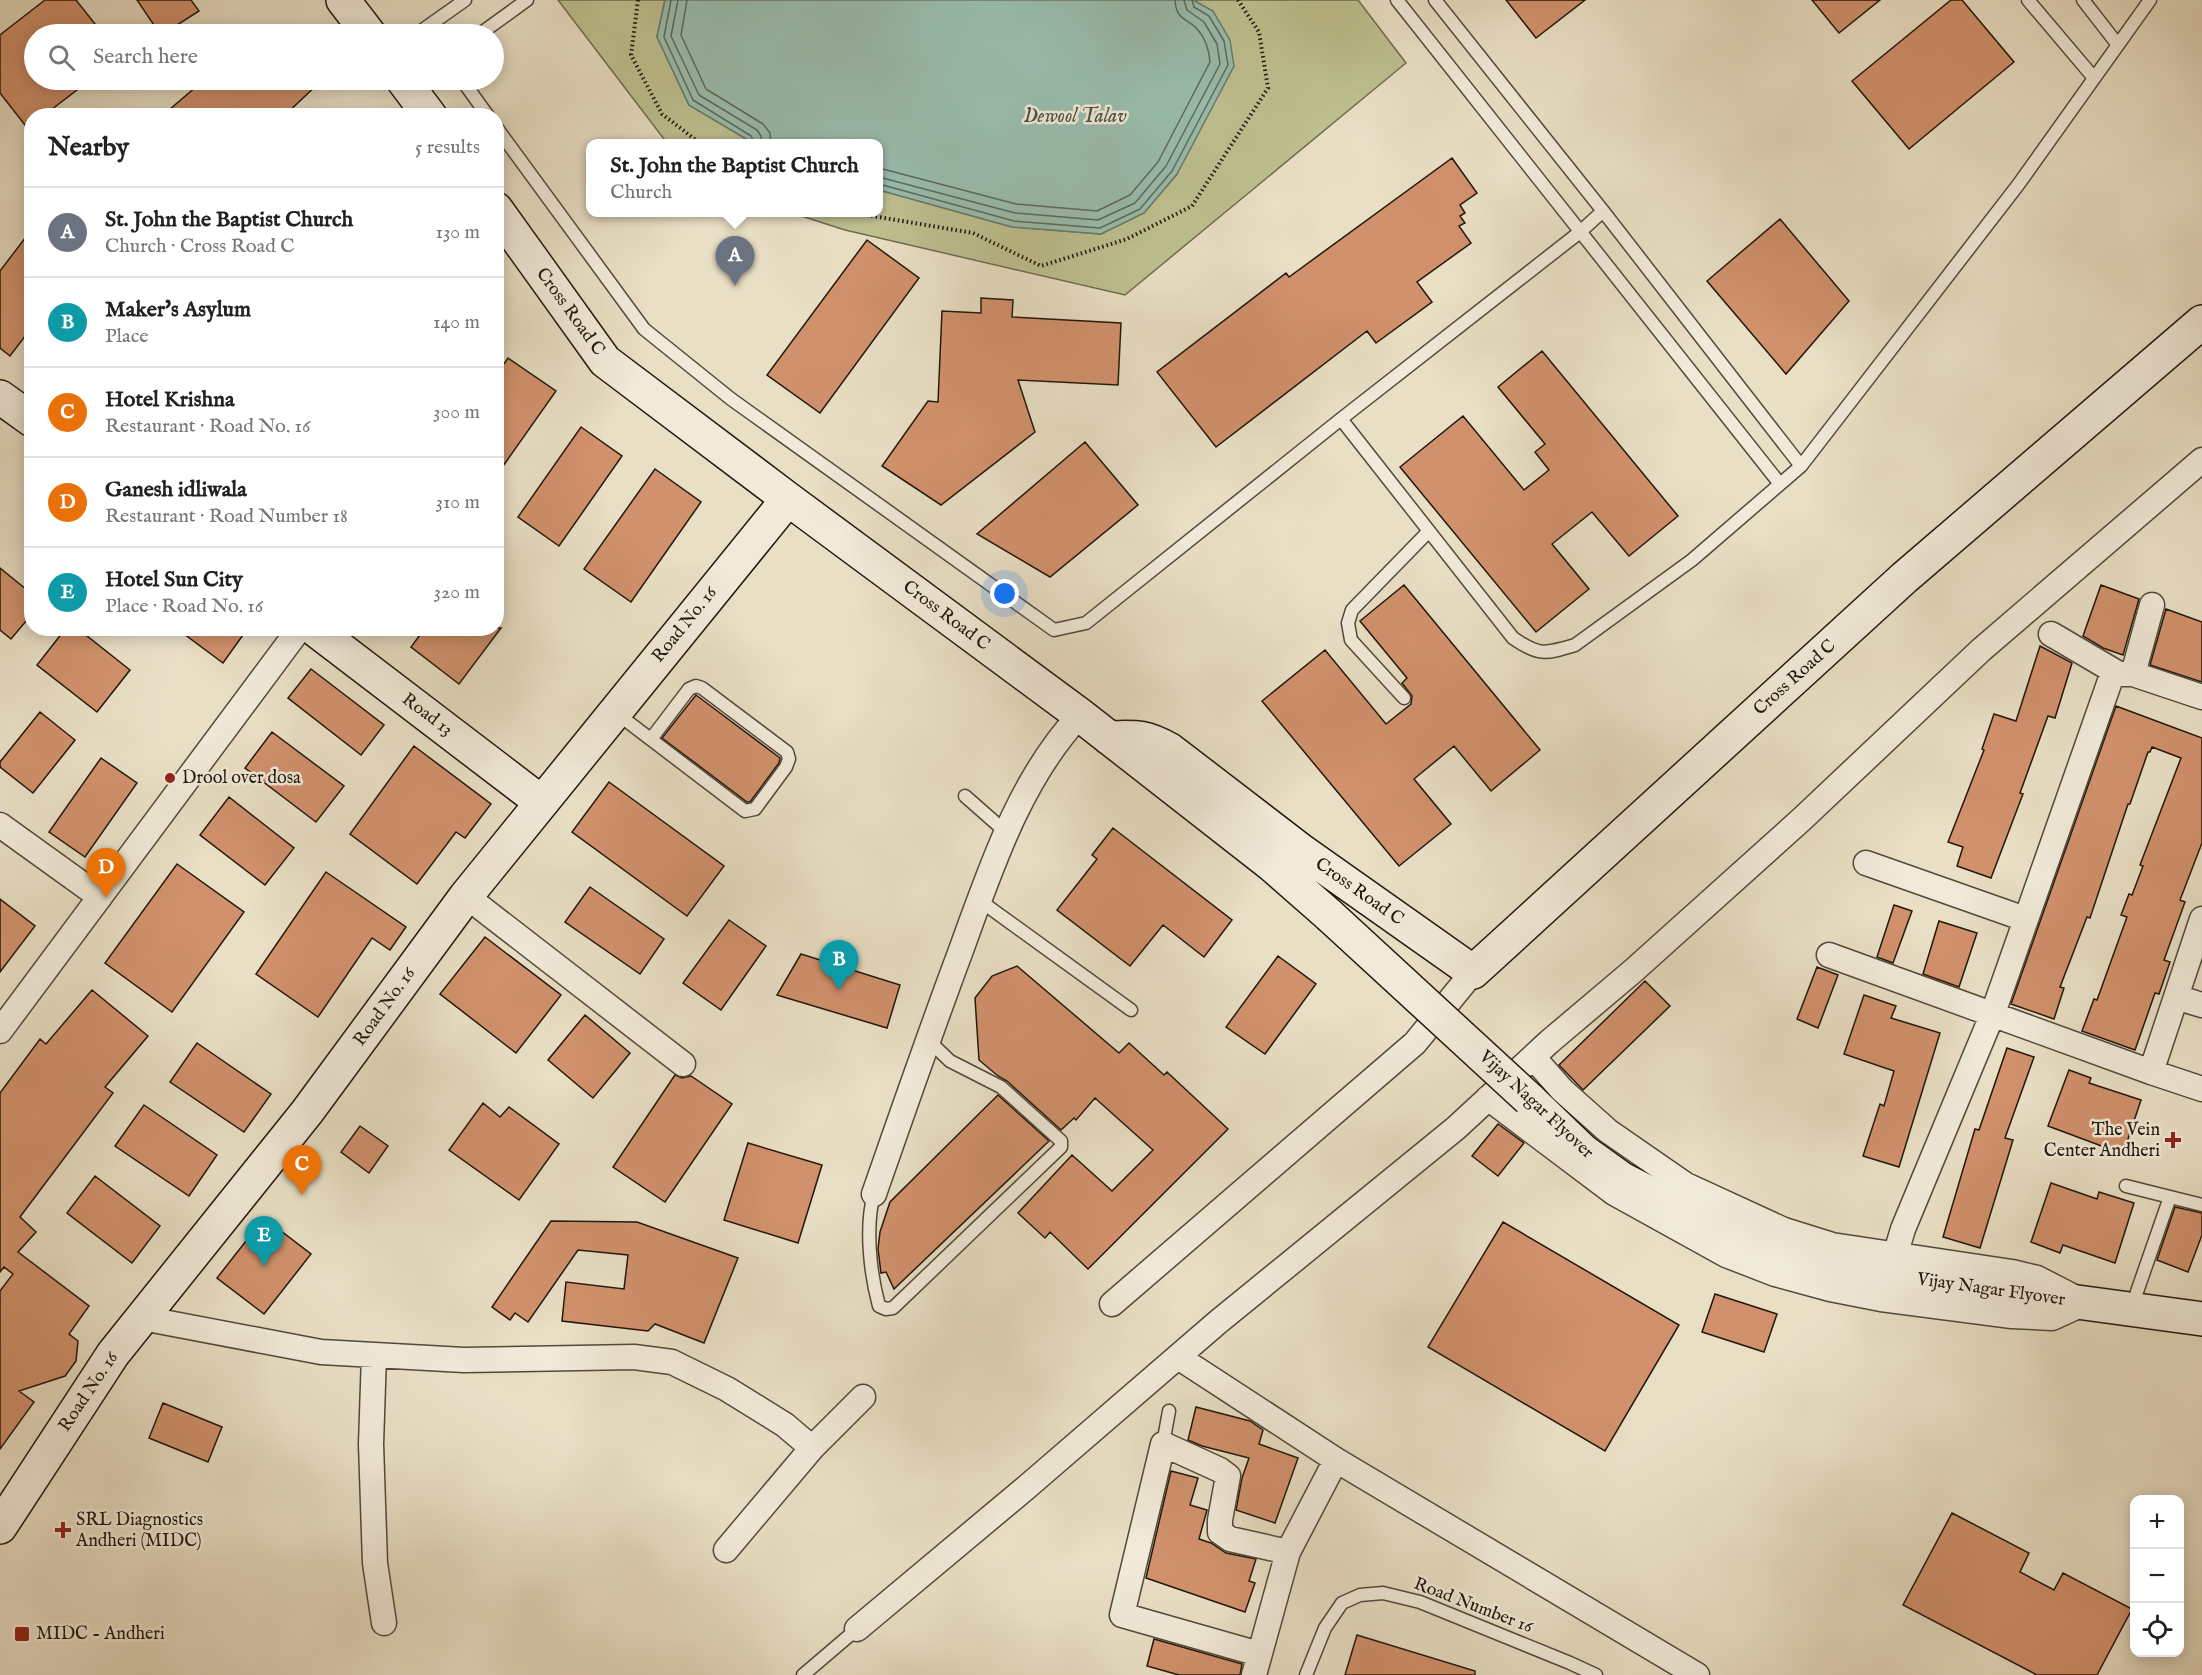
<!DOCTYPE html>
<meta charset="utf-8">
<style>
:root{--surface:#fff;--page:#f2f2f2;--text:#222;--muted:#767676;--line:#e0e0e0;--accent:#8f2418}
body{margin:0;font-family:"IM FELL English",serif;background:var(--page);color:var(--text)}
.controls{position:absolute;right:18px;bottom:18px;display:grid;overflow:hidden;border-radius:12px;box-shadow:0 3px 15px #0003}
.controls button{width:54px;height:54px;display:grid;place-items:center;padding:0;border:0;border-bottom:2px solid var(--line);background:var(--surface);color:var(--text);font:30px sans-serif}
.you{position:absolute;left:1005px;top:594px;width:21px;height:21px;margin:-15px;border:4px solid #fff;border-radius:50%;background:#1a73e8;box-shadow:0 0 0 9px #1a73e833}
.badge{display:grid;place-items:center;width:39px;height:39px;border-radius:50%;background:var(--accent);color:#fff;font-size:20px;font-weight:700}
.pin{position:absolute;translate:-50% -50px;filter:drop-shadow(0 2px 3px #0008)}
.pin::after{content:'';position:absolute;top:32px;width:21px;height:18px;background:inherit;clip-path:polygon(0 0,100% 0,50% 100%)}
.popup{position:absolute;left:586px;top:139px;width:297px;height:78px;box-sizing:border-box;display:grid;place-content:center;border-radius:12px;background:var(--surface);filter:drop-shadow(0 2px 4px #0005);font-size:20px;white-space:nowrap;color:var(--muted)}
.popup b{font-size:22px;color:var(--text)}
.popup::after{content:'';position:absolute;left:50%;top:100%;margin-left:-12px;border:12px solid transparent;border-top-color:var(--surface)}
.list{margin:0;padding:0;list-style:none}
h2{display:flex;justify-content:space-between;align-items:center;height:78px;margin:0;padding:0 24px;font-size:26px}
h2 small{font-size:20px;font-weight:400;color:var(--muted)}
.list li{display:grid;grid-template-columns:39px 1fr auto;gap:18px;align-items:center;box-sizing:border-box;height:90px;padding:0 24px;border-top:2px solid var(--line)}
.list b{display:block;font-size:22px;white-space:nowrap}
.list p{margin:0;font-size:20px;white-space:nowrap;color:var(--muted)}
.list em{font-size:20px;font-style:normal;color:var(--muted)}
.icon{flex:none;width:33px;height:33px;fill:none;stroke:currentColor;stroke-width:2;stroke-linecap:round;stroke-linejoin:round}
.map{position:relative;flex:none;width:2202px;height:1675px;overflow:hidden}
.search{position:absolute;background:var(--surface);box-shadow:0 3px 15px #0003;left:24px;top:24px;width:480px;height:66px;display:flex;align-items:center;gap:15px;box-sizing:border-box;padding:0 21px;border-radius:33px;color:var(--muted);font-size:22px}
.panel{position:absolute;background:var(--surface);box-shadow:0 3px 15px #0003;left:24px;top:108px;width:480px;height:528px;border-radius:24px}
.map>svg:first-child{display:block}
.green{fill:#bec090;stroke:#6f6c4e;stroke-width:1.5}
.water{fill:#99bdae;stroke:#697b6d;stroke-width:1.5}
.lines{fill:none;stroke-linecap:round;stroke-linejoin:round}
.shore{stroke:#5c6a5c;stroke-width:1.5}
.building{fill:#d1916c;stroke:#20170b;stroke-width:1.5}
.lane-casing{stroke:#52493a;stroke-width:15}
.street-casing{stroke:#52493a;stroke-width:27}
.secondary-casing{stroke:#20170b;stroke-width:36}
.path{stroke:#20170b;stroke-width:4;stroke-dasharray:1.5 3;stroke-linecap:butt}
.lane{stroke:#f1ead9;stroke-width:12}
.street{stroke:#f1ead9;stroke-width:24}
.secondary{stroke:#f1ead9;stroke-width:33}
.secondary-bridge-casing{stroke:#20170b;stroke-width:36;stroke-linecap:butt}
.secondary-bridge{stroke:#f1ead9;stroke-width:33}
.poi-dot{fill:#8f2418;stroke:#f1ead9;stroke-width:2}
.labels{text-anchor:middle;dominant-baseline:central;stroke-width:5;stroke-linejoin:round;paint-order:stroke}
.street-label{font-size:18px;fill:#20170b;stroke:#f1ead9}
.poi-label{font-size:18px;fill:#20170b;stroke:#f1ead9;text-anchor:start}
.water-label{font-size:20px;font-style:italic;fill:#4a5144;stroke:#f1ead9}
</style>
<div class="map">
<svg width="2202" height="1675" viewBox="0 0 2202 1675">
<rect width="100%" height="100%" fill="#e9dfc5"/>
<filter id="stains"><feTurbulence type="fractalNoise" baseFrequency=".00333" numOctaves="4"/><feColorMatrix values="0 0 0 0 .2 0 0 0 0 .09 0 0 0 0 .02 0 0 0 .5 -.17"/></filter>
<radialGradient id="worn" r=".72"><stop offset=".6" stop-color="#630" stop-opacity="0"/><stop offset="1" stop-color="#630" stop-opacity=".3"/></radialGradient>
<path class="green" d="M558,0H665L657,37L689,105L753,143H667Z
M1193,0H1358L1406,63L1125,295L845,230L792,213L879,212V190L1012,227L1101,234L1144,213L1177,174L1213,12Z"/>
<path class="water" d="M665,0H1193L1213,11L1230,40L1234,66L1177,174L1144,213L1101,234L1012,227L879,190V144L753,143L689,105L657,37Z"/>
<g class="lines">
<path class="shore" d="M671,0L664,37L693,100L751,136L755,144
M678,0L671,36L699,95L757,130L761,136L762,144
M687,0L681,35L706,89L763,124L770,133L771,144
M879,168L1016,204L1097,211L1130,195L1158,162L1210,62C1209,50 1206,39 1198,30C1188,18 1176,21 1175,0
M879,177L1015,213L1098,220L1135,203L1166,166L1220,64L1217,44L1204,22L1187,10L1184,0
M879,184L1014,221L1100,228L1140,209L1172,171L1228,65L1224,41L1209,16L1194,7L1192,0"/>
</g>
<path class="building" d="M45,0H76L103,34H34V80H90L43,116H32V134L0,93V35Z
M137,0H191L199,11L163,34H160Z
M1506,0H1585L1536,38Z
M1812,0H1880L1839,33Z
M1951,0H1962L2014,62L1909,149L1852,81Z
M204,80H322L284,116H162Z
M1452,158L1477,193L1460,205L1465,213L1460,216L1465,223L1459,226L1471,243L1417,282L1432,302L1376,343L1367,331L1216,447L1157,372L1286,273L1289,277Z
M1780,219L1849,301L1786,374L1707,281Z
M32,229V327L10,356L0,348V271Z
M867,240L919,278L820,413L767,375Z
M981,298L1013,300L1012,317L1121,323L1118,385L1018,380L1035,432L941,505L882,466L928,401L938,402L942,311L981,313Z
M1542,351L1678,516L1629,556L1592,512L1552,544L1589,589L1536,632L1400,467L1463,416L1524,490L1549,470L1535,452L1545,444L1498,387Z
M508,358L556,391L496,476V375Z
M581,427L622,456L559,546L518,517Z
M1085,442L1138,505L1050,577L977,534Z
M655,469L701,502L631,602L584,569Z
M0,568L32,594V614L11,639L0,630Z
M1404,585L1540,750L1491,791L1454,746L1414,779L1451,824L1399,866L1262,701L1325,650L1386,724L1411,704L1412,696L1402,683L1407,678L1360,621Z
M2101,585L2139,599L2123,655L2103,648L2083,636Z
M2166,609L2202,622V682L2150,665Z
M66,628H77L130,670L97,712L37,665Z
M176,628H248L223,663Z
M425,628H501L459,684L411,647Z
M2040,646L2072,663L2055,718L2048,716L2020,793L2023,794L1991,878L1957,866L1963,847L1948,842L1984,750L1982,749L1994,714L2016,721Z
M311,669L384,725L361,755L288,698Z
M696,695L780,758L779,763L750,802H747L662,738Z
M2116,706L2202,738V843L2180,900L2185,902L2164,960L2170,962L2159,994L2155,993L2135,1050L2082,1031L2094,999L2097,1000L2127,917L2121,915L2129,894L2132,895L2143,866L2140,865L2181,758L2152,747L2150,752H2148L2130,804H2128L2090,918L2087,917L2060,987L2064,988L2054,1019L2011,1004Z
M40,712L75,740L33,793L0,767V762Z
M272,732L344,786L316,822L245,768Z
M414,746L491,804L465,838L456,832L417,884L350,834Z
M101,758L137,783L85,857L49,832Z
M609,782L724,866L687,916L572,832Z
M229,797L294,848L265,885L200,835Z
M1113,828L1232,920L1204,957L1163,925L1130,966L1057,910L1097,859L1092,855Z
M177,864L244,912L172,1012L105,963Z
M326,872L406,927L390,950L372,938L318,1017L256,974Z
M590,887L664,939L640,974L565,922Z
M0,899L35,926L0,972Z
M1894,905L1912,911L1893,963L1877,957Z
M729,920L766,946L721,1010L683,983Z
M1939,921L1977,933L1959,987L1923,974Z
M485,937L561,995L516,1053L440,994Z
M801,954L900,985L887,1028L777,995Z
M1278,956L1316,984L1265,1054L1226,1027Z
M1017,966L1119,1053L1129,1043L1164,1075L1167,1072L1228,1129L1088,1269L1050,1232L1045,1238L1018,1213L1072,1155L1112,1191L1153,1150L1095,1098L1076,1120L1074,1118L1061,1130L1007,1081L998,1076L979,1060L975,998L992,976Z
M1817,967L1838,975L1818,1028L1797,1019Z
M1645,981L1670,1006L1583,1090L1559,1065Z
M92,990L148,1036L105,1087L113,1093L20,1217L36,1232L18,1252L89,1306L69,1334L78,1341L76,1361L65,1376L19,1391L34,1402L0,1449V1291L13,1274L4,1267L0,1272V1093L40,1039L46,1044Z
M1864,995L1896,1006L1891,1018L1940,1033L1899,1167L1863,1156L1880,1104L1884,1106L1894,1071L1844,1054Z
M585,1015L630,1053L593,1098L548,1060Z
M197,1043L271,1094L244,1132L170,1082Z
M2007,1048L2034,1057L2005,1138L2013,1140L1980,1248L1943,1237L1975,1129L1979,1130Z
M2069,1070L2091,1078L2089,1083L2141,1100L2123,1154L2048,1126Z
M675,1075L682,1078L691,1076L732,1104L665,1202L613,1167Z
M998,1095L1049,1141L894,1289L886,1272L881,1273L878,1249L880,1232L890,1202Z
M483,1103L500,1117L509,1107L559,1144L519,1200L449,1150Z
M144,1105L217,1155L189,1196L115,1146Z
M1498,1124L1524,1143L1498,1176L1472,1156Z
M360,1126L388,1146L369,1173L341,1152Z
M748,1143L822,1165L798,1243L724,1220Z
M95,1176L160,1226L132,1263L67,1213Z
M2051,1183L2097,1199L2099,1192L2134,1203L2115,1263L2063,1245L2060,1253L2031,1242Z
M2175,1207L2202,1213V1235L2188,1272L2157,1260Z
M264,1218L311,1254L264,1314L217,1278Z
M551,1221L637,1222L738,1258L704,1343L655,1324L648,1331L562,1321L566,1282L624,1289L628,1255L578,1250L528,1322L515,1313L510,1320L492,1307Z
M1503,1222L1679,1325L1605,1451L1428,1347Z
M1715,1294L1777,1314L1764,1352L1702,1332Z
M163,1403L222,1427L208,1462L149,1438Z
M1196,1407L1250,1421L1263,1430L1259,1444L1298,1458L1275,1523L1236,1510L1242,1478L1249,1458L1202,1446L1188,1440Z
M1171,1471L1198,1478L1190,1505L1207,1510L1199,1539L1211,1543L1226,1553L1256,1559L1249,1581L1255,1583L1245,1612L1146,1578Z
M1952,1513L2029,1553L2020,1572L2054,1590L2063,1573L2132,1609L2097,1675H2037L1903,1605Z
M1357,1635L1475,1671V1675H1345Z
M1154,1639L1242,1664L1240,1675H1179L1147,1666Z"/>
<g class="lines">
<g class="lane-casing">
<path id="lane" d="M1397,0L1780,484
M1435,0L1603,211L1801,466
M2028,0L2094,78
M2083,0L2118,45
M417,34L465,0
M480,34L527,0
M462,80L488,116
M496,127L644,329L731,399L1054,630L1086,623L1341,419L1580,232L1603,211
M1341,419L1513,638C1539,656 1545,654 1575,645L1692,560L1801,466L2018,185L2150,0
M1404,698L1351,640L1348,623L1352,610L1429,531
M615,712L745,811L755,809L786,767L789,759L787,752L702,688L696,686L689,689L651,739
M965,796L1007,833
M979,900L1131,1010
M2126,1186L2170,1197L2131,1309
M874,1194C865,1226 870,1273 879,1306L886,1309L893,1308L1061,1147V1141L1001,1087L950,1061L928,1040
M2170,1197L2202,1205
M1163,1444L1169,1411
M803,1675L857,1629
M1306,1675L1325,1628L1342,1603L1360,1595L1383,1593L1420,1602L1570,1663L1596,1675"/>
</g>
<g class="street-casing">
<path id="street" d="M2051,634L2119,674
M2133,674L2152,605
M0,825L100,897
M1866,863L2025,919
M466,896L683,1064
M2202,919L2176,997L2202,1005
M1829,955L2151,1072L2176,997
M0,1031L300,628
M1533,1057L1562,1090L1608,1131L1686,1185L1784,1230L1832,1245L2012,1272L2037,1278L2070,1295
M2151,1072L2202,1089
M1488,1098L1614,1193L1726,1255L1775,1274L1830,1289L1881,1299L2012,1316L2052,1318L2085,1303
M874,1194C902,1114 930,1033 960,953C990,871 1019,780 1080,715
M1895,1256L1903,1229L1993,1013L2111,678L2119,674H2133L2202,697
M1112,1304L1415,1043L1473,972
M142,1318L321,1352L464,1360L634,1357L672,1362L727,1389L785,1425L812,1448
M374,1355L371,1444L375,1563L384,1623
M1178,1357L1336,1460
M726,1550L812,1448L863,1397
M857,1629L1028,1486L1218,1322L1456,1128L1549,1042L1633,971L1802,819L1981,650L2202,460
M1259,1654L1122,1615L1163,1444L1220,1470L1228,1476L1220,1520V1532L1230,1539L1288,1552
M1254,1675L1288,1552L1336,1460L1697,1675"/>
</g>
<g class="secondary-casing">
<path id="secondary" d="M343,0L369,34
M403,80L430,116
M496,209L605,361L788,499L1080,715L1272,865L1329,915
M0,397L32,420
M313,628L541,802
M1109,738C1137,737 1145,736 1170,750L1303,852L1473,972L1904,578L2202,322
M1529,1099L1583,1151L1622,1179L1736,1238L1821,1267L2202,1319
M0,1527L113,1354L307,1112L466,896L788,499"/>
</g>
<path class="path" d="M638,0L631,55L662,114L701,144
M849,212L973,233L1041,266L1127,239L1192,206L1268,88L1259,32L1238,0"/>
<use href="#lane" class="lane"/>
<use href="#street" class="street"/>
<use href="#secondary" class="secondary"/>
<g class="secondary-bridge-casing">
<path id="secondary-bridge" d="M1329,915L1529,1099"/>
</g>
<use href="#secondary-bridge" class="secondary-bridge"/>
</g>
<g class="poi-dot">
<circle cx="170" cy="778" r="6"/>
<path d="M2170 1131h6v6h6v6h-6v6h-6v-6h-6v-6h6z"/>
<path d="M60 1521h6v6h6v6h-6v6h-6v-6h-6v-6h6z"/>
<rect x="14" y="1626" width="16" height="16" rx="3"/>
</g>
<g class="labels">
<g class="street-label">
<text transform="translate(570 312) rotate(54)">Cross Road C</text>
<text transform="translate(946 616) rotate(37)">Cross Road C</text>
<text transform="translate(685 625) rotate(-51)">Road No. 16</text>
<text transform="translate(1795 678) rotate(-42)">Cross Road C</text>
<text transform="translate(427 715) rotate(37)">Road 13</text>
<text transform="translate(1359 892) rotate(35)">Cross Road C</text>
<text transform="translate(385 1007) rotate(-54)">Road No. 16</text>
<text transform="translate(1536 1105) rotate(43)">Vijay Nagar Flyover</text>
<text transform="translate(1991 1290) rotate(8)">Vijay Nagar Flyover</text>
<text transform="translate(89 1392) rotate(-56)">Road No. 16</text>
<text transform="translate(1473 1606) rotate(21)">Road Number 16</text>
</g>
<g class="poi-label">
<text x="182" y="778">Drool over dosa</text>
<text x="2160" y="1130" text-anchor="end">The Vein<tspan x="2160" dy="21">Center Andheri</tspan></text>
<text x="76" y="1520">SRL Diagnostics<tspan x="76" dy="21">Andheri (MIDC)</tspan></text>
<text x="36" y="1634">MIDC - Andheri</text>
</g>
<g class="water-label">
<text x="1075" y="116">Dewool Talav</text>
</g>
</g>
<rect width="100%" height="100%" filter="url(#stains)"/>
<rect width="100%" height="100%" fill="url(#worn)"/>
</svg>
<div class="controls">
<button>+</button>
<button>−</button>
<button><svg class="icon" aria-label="locate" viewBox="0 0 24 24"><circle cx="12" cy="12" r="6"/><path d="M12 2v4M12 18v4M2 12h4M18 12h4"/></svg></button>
</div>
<div class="you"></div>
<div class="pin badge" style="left:735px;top:286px;background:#6b7280">A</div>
<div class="popup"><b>St. John the Baptist Church</b>Church</div>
<div class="pin badge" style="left:839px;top:990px;background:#0f9aa8">B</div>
<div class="pin badge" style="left:302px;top:1195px;background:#e8710a">C</div>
<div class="pin badge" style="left:106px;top:898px;background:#e8710a">D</div>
<div class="pin badge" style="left:264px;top:1266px;background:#0f9aa8">E</div>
<div class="search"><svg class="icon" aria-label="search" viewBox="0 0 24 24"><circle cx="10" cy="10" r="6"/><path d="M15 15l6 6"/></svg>Search here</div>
<section class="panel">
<h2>Nearby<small>5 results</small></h2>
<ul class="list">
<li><span class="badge" style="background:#6b7280">A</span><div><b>St. John the Baptist Church</b><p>Church · Cross Road C</p></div><em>130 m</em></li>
<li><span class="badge" style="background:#0f9aa8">B</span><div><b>Maker's Asylum</b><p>Place</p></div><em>140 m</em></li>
<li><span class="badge" style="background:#e8710a">C</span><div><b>Hotel Krishna</b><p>Restaurant · Road No. 16</p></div><em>300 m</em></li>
<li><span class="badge" style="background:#e8710a">D</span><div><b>Ganesh idliwala</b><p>Restaurant · Road Number 18</p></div><em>310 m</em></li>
<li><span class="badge" style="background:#0f9aa8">E</span><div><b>Hotel Sun City</b><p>Place · Road No. 16</p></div><em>320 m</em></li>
</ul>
</section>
</div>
